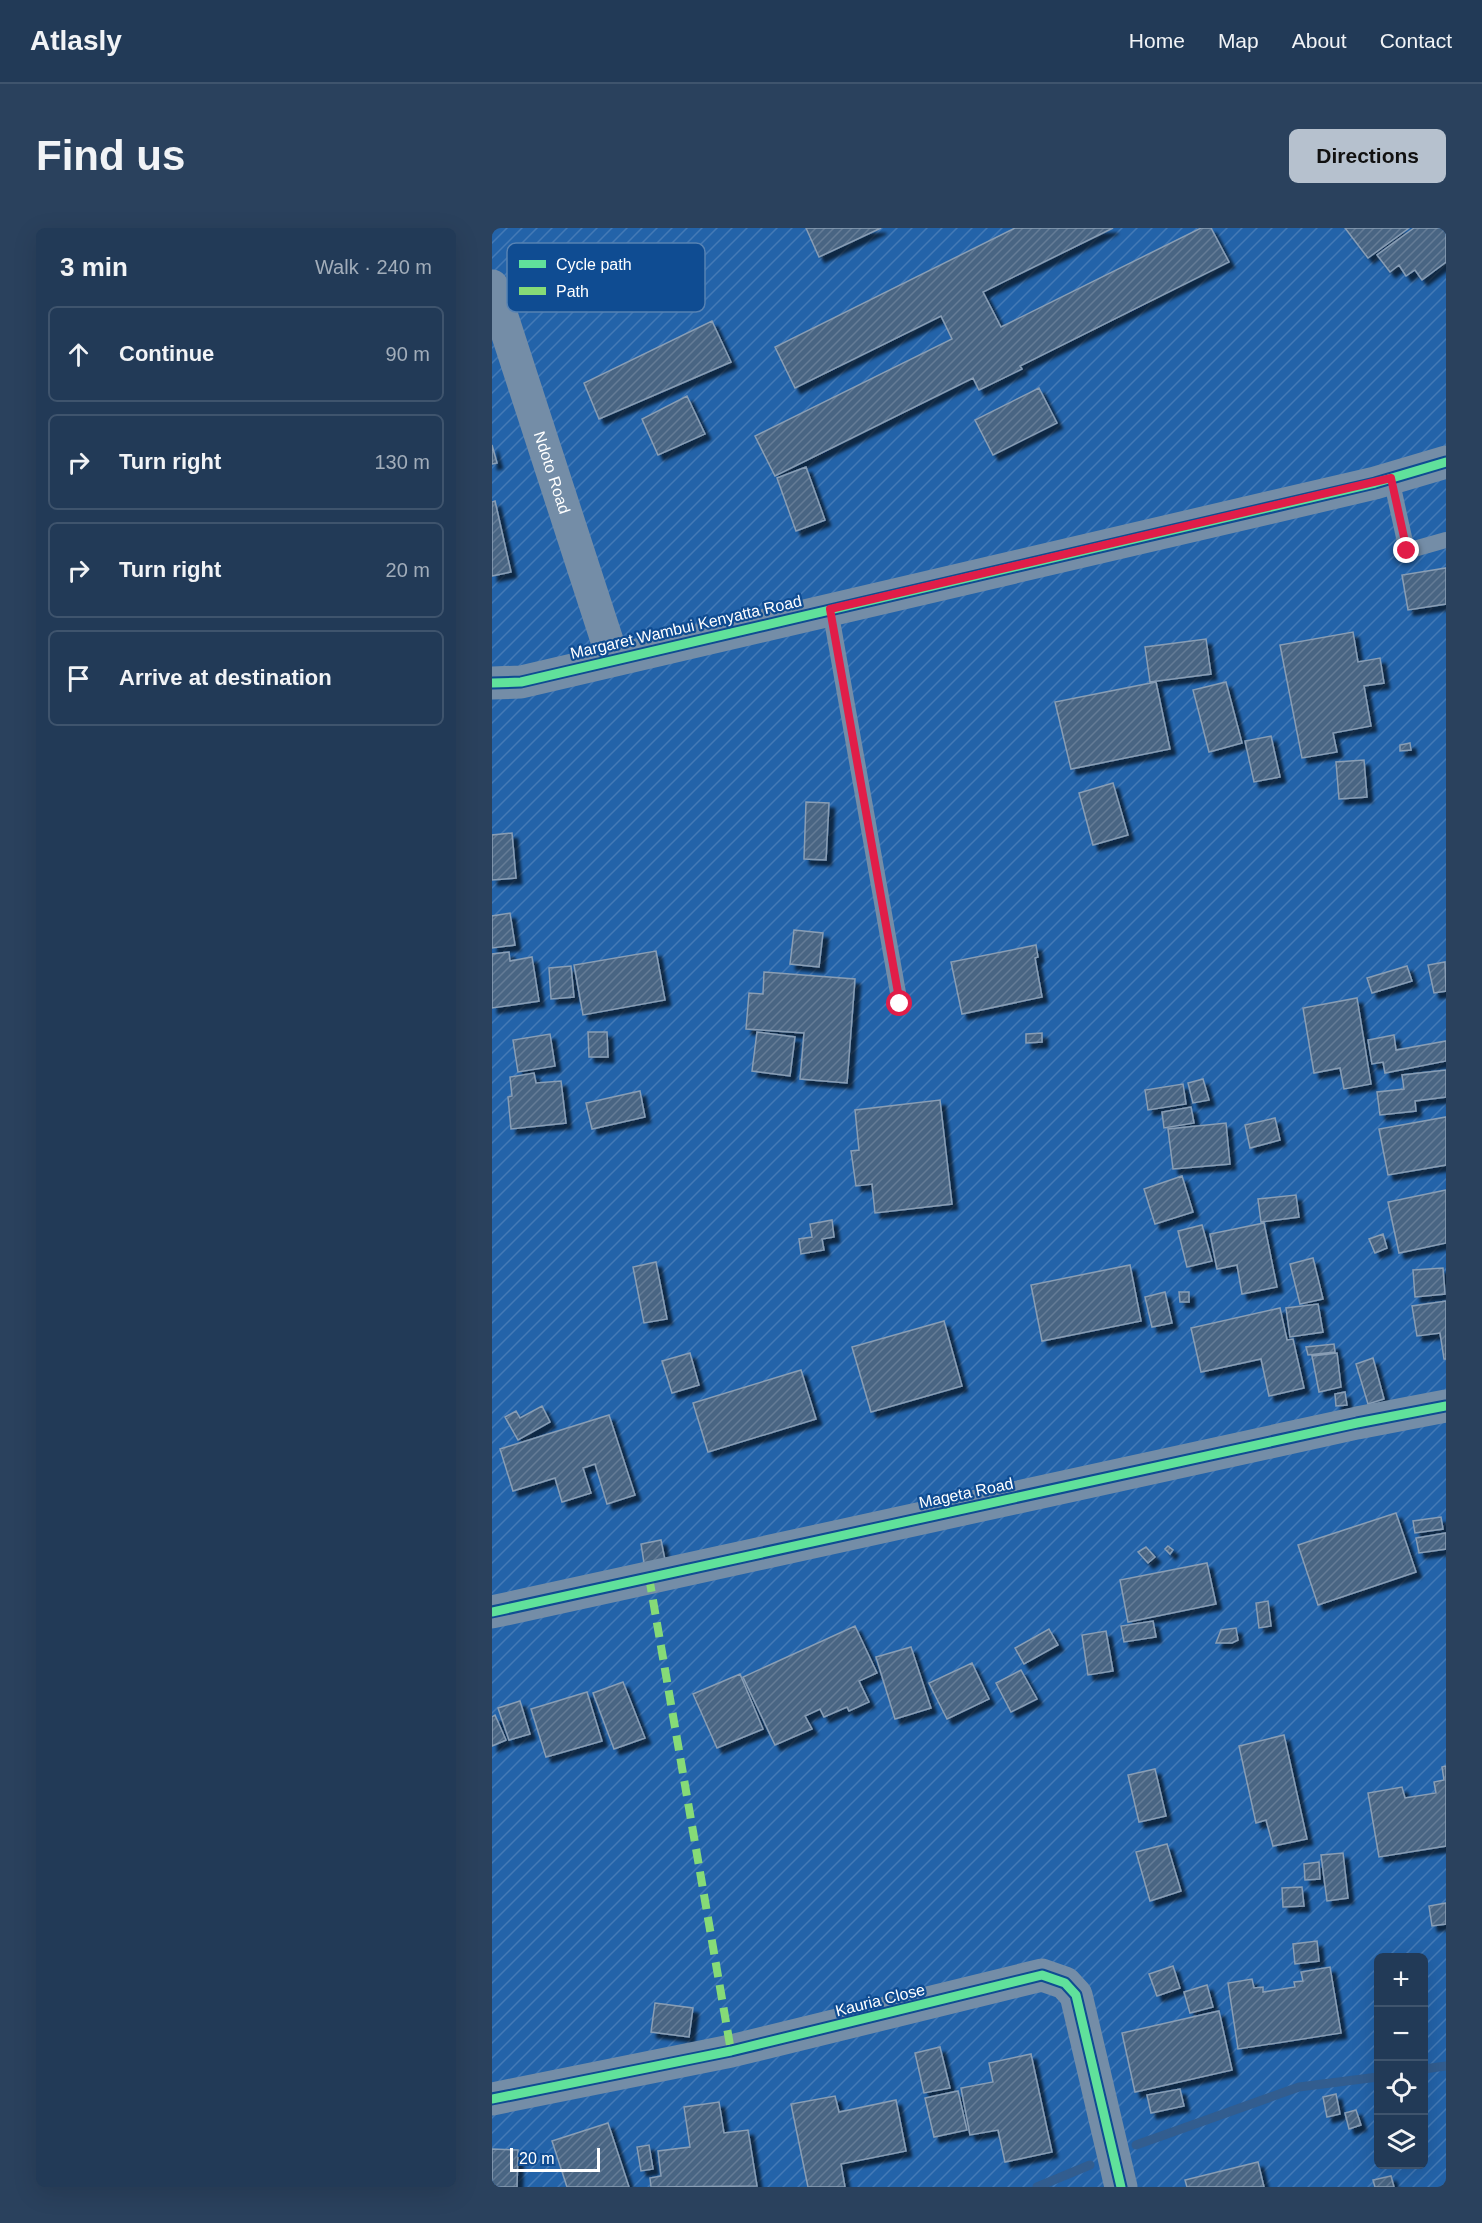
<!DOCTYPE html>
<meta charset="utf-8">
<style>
:root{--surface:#223a57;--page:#2a415d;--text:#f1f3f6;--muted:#a2adba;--line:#3f546d;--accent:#b6c1ce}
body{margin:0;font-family:Arial,sans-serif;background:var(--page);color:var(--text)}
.controls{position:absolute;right:18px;bottom:18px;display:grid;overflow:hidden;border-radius:9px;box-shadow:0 6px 24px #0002}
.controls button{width:54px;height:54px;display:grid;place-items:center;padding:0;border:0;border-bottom:2px solid var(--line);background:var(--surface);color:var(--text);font:30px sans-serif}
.scale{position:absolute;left:18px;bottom:15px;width:90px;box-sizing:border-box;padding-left:6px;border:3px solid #fff;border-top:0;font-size:16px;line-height:21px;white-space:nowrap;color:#fff;-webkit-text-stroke:4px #0f4c92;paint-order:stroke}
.stop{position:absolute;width:18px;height:18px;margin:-14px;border:4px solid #e11d48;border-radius:50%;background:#fff}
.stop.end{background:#e11d48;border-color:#fff;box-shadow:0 2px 6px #0008}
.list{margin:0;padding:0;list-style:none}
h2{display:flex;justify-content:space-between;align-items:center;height:78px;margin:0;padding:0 24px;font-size:26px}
h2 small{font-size:20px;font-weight:400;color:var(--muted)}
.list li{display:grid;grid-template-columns:39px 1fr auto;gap:18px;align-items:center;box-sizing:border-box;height:96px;margin:0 12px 12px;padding:0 12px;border:2px solid var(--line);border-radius:9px}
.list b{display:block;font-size:22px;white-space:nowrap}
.list em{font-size:20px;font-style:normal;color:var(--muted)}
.icon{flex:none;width:33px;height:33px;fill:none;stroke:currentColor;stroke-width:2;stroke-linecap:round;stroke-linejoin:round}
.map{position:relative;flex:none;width:954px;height:1959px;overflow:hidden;border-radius:9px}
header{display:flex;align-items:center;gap:36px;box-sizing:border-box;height:84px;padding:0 30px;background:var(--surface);border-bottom:2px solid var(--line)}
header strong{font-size:28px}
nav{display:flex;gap:33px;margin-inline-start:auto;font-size:21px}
.intro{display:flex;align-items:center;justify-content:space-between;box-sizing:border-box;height:144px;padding:0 36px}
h1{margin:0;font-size:42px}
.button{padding:15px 27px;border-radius:9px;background:var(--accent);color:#111;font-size:21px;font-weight:700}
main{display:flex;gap:36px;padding:0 36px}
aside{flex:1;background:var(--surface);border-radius:9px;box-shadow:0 6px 24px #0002}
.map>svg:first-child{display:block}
.garden{fill:url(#garden-furrows);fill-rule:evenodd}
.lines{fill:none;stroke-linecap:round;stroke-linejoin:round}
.stream{stroke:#325d8f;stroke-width:9}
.building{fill:url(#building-hatch);stroke:#899eb5;stroke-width:1.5;filter:url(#shadow)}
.lane{stroke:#748da7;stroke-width:16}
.street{stroke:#748da7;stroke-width:33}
.quiet{stroke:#86db77;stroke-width:8;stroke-dasharray:15 8;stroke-linecap:butt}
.cycleway-casing{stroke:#0f4c92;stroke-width:13}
.cycleway{stroke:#60e19b;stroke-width:9}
.route{stroke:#e11d48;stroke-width:8}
.labels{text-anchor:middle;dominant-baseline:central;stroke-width:4.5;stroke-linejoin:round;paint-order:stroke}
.street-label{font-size:16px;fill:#fff;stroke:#0f4c92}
.key{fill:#0f4c92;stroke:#5782b3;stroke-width:1.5}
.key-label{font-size:16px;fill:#fff}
</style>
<header>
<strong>Atlasly</strong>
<nav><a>Home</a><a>Map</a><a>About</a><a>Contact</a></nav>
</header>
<div class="intro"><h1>Find us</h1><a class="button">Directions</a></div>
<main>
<aside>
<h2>3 min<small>Walk · 240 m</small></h2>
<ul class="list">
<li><svg class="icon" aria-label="ahead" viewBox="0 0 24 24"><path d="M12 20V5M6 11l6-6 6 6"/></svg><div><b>Continue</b></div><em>90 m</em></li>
<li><svg class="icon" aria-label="right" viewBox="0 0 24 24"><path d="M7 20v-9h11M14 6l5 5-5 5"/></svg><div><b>Turn right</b></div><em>130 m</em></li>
<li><svg class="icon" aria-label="right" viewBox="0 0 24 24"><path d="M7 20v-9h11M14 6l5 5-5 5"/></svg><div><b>Turn right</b></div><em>20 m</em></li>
<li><svg class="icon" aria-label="arrive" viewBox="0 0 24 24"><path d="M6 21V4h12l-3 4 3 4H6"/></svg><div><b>Arrive at destination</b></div></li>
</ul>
</aside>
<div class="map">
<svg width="954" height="1959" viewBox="0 0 954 1959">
<defs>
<pattern id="garden-furrows" width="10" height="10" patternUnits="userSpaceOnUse" patternTransform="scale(1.5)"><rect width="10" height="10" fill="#2363a9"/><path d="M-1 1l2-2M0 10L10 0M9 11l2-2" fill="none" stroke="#447ab6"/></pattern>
<pattern id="building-hatch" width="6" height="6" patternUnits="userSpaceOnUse" patternTransform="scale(1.5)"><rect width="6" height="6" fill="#4a6583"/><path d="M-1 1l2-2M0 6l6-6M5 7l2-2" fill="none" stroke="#657c96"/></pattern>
<filter id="shadow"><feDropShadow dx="5.5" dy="5.5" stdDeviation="1.5" flood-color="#0009"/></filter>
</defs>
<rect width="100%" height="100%" fill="#2d4e74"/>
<path class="garden" d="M0,0H954V1959H0ZM886,1730H932V1936H886Z"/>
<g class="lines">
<path class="stream" d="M932,1841L954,1838
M644,1917L807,1859L886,1849
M545,1959L598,1937"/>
</g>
<path class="building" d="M314,0H389L327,29Z
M523,0H621L491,64L509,99L709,0H719L737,34L528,138L530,141L487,162L481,150L283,248L263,208L460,111L449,88L303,160L283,119Z
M853,0H917L876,30Z
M922,0H954V34L930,52L923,42L914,48L907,37L898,44L885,27Z
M220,93L239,134L107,191L92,155Z
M547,160L565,195L501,227L483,192Z
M195,168L213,206L166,227L150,191Z
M0,217L5,235L0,236Z
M314,239L333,292L304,303L285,250Z
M3,273L19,344L0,348V274Z
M954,340V376L916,382L910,347Z
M861,404L866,434L888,430L892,455L872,458L879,498L841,505L845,524L810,530L788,417Z
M714,411L719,446L658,454L653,419Z
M664,454L678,521L579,541L563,474Z
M734,454L750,515L717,524L701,462Z
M779,508L788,549L762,554L753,513Z
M918,515L919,522L908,523V517Z
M872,532L875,569L847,571L844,534Z
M621,555L636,607L601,617L587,565Z
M314,574L337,575L334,632L312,631Z
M20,605L24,650L0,652V607Z
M18,685L23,717L0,720V688Z
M302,702L331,705L327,739L298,736Z
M544,717L546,729L543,730L550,769L470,786L459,734Z
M164,723L173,772L91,787L82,737Z
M17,724L18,733L40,729L47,773L0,780V726Z
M953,734L954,763L942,765L936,737Z
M79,738L82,769L59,771L57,740Z
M915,738L920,753L880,765L875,750Z
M272,744L363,751L355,855L308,851L312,805L254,801L257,765L271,766Z
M865,770L879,856L852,861L848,840L822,845L811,780Z
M96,804H115L116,829H97Z
M265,804L303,809L298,848L260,843Z
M550,805V814L534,815V806Z
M58,806L63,838L26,844L21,812Z
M902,807L904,822L954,813V833L893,845L891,834L880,836L876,812Z
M954,842V869L923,873L924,883L888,887L885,864L912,861L910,847Z
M42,845L44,855L69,853L74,895L19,901L16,869L20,868L18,849Z
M711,851L717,872L701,875L696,855Z
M691,856L694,876L656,882L653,862Z
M148,863L153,889L100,901L94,875Z
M448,872L460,976L383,985L380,956L364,958L359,923L367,922L363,882Z
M699,879L702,895L672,900L670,884Z
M954,889V937L896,947L887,901Z
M783,890L788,912L758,920L753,897Z
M734,895L738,936L681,941L676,901Z
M690,948L701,984L663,996L652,961Z
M954,962V1015L907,1025L896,974Z
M804,967L807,989L769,994L766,971Z
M340,992L342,1009L330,1011L332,1022L309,1026L307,1011L320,1009L318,996Z
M772,995L785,1059L750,1066L745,1037L725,1041L718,1006Z
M710,997L720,1033L695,1039L686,1003Z
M891,1006L895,1020L883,1025L877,1011Z
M821,1030L831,1071L808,1076L798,1036Z
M164,1034L175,1091L152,1095L141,1039Z
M638,1037L649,1093L550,1113L539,1057Z
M951,1040L953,1066L923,1069L921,1042Z
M673,1064L680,1095L660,1099L653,1069Z
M687,1064H697V1074H688Z
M954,1073V1131H952L948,1105L925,1108L920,1078Z
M826,1076L831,1104L798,1109L794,1080Z
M788,1080L795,1112L801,1111L812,1160L777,1168L769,1131L709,1144L699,1100Z
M452,1093L470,1158L379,1184L360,1119Z
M842,1116L843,1124L816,1127L814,1119Z
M198,1125L207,1157L180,1165L170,1133Z
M845,1125L849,1159L827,1164L820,1128Z
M881,1130L892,1171L876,1176L864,1136Z
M309,1142L324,1191L216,1224L201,1175Z
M853,1164L855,1177L844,1178L843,1166Z
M50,1178L58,1194L26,1212L13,1189L24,1183L28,1190Z
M117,1187L143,1267L115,1276L103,1236L91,1240L99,1265L70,1274L63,1250L21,1263L8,1221Z
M904,1285L924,1344L826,1377L806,1317Z
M949,1289L951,1301L923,1305L921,1293Z
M954,1305V1321L927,1325L924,1310Z
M169,1312L173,1332L152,1335L149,1316Z
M676,1318L681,1322L678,1326L673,1321Z
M654,1319L663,1329L656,1335L646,1324Z
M715,1335L724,1376L636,1394L628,1352Z
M776,1373L779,1398L767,1400L764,1375Z
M661,1393L664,1409L632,1414L629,1398Z
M363,1398L385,1445L367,1453L377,1474L357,1483L355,1479L332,1489L328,1481L313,1488L320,1501L283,1517L251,1449Z
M744,1400L746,1412L740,1415H724L729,1402Z
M557,1401L566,1417L532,1436L523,1420Z
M614,1403L621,1443L596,1447L590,1407Z
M419,1419L439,1480L403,1491L384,1429Z
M480,1435L497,1471L455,1491L437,1455Z
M529,1442L545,1471L519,1484L504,1455Z
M248,1446L271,1501L225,1520L201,1466Z
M131,1454L153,1510L122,1521L101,1465Z
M95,1464L110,1513L54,1529L39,1481Z
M28,1473L38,1506L17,1512L6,1480Z
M3,1487L14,1512L0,1518V1489Z
M792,1507L815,1611L781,1618L774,1592L764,1595L747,1518Z
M954,1538V1618L887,1629L876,1565L910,1559L913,1570L944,1565L942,1554L952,1552L950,1539Z
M663,1541L674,1588L647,1594L636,1547Z
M675,1616L689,1663L658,1673L644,1624Z
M851,1625L856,1670L835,1673L829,1627Z
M827,1634L828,1651L813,1652L812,1636Z
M810,1659L812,1678L791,1679L790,1660Z
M954,1675V1696L940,1698L937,1678Z
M825,1713L827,1733L803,1736L801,1716Z
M681,1738L688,1760L665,1768L657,1746Z
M838,1739L849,1805L746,1821L736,1755L760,1751L762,1760L771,1759V1764L803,1759L802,1754L811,1753L809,1744Z
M715,1757L721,1779L698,1785L692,1764Z
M163,1775L201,1780L197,1809L159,1804Z
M727,1783L740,1842L643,1864L630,1805Z
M448,1819L458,1860L432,1865L423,1825Z
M539,1826L560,1924L513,1934L506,1902L478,1907L469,1860L501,1854L497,1835Z
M688,1861L692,1878L659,1885L655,1867Z
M466,1863L475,1902L442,1909L433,1870Z
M844,1866L848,1886L835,1889L831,1869Z
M343,1868L347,1884L404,1872L414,1923L349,1936L353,1959H316L299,1876Z
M227,1874L232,1905L256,1902L265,1958L159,1959L158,1950L169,1948L166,1923L198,1919L192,1879Z
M864,1882L869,1897L857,1901L853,1885Z
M116,1895L137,1959H75L60,1913Z
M157,1917L161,1941L149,1943L145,1919Z
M0,1921L26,1922L25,1959H0Z
M766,1934L772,1959H695L693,1952Z
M899,1948L902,1959H883L881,1952Z"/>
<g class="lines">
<path class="lane" d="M899,250L915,323L954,312
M338,381L408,776"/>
<g class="street">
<path id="s1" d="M0,58L121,431"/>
<path d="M0,455L29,454L883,255L954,234"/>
<path d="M0,1384L865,1195L954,1178"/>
<path d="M0,1871L239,1823L550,1747L573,1755L584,1767L629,1959"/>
</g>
<path class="quiet" d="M157,1349L239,1823"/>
<g class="cycleway-casing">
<path id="cycleway" d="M0,455L29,454L883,255L954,234
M0,1384L865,1195L954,1178
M0,1871L239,1823L550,1747L573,1755L584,1767L629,1959"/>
</g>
<use href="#cycleway" class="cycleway"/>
</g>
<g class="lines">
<path class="route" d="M408,776L338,381L899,250L915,323"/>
</g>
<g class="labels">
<g class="street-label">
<text stroke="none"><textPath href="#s1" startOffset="196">Ndoto Road</textPath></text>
<text transform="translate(194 399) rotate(-13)">Margaret Wambui Kenyatta Road</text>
<text transform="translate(474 1265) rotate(-12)">Mageta Road</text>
<text transform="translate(388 1772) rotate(-14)">Kauria Close</text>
</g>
</g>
<rect x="15" y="15" width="198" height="69" rx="9" class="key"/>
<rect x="27" y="32" width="27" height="8" fill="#60e19b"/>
<rect x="27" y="59" width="27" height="8" fill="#86db77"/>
<g class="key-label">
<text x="64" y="42">Cycle path</text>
<text x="64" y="69">Path</text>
</g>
</svg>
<div class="controls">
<button>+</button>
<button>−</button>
<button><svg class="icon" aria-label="locate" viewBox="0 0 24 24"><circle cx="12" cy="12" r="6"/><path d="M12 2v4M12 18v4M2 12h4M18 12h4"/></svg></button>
<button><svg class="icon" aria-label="layers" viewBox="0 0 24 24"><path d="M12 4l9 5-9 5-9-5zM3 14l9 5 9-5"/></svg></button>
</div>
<div class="scale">20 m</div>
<div class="stop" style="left:408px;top:776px"></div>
<div class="stop end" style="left:915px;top:323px"></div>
</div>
</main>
